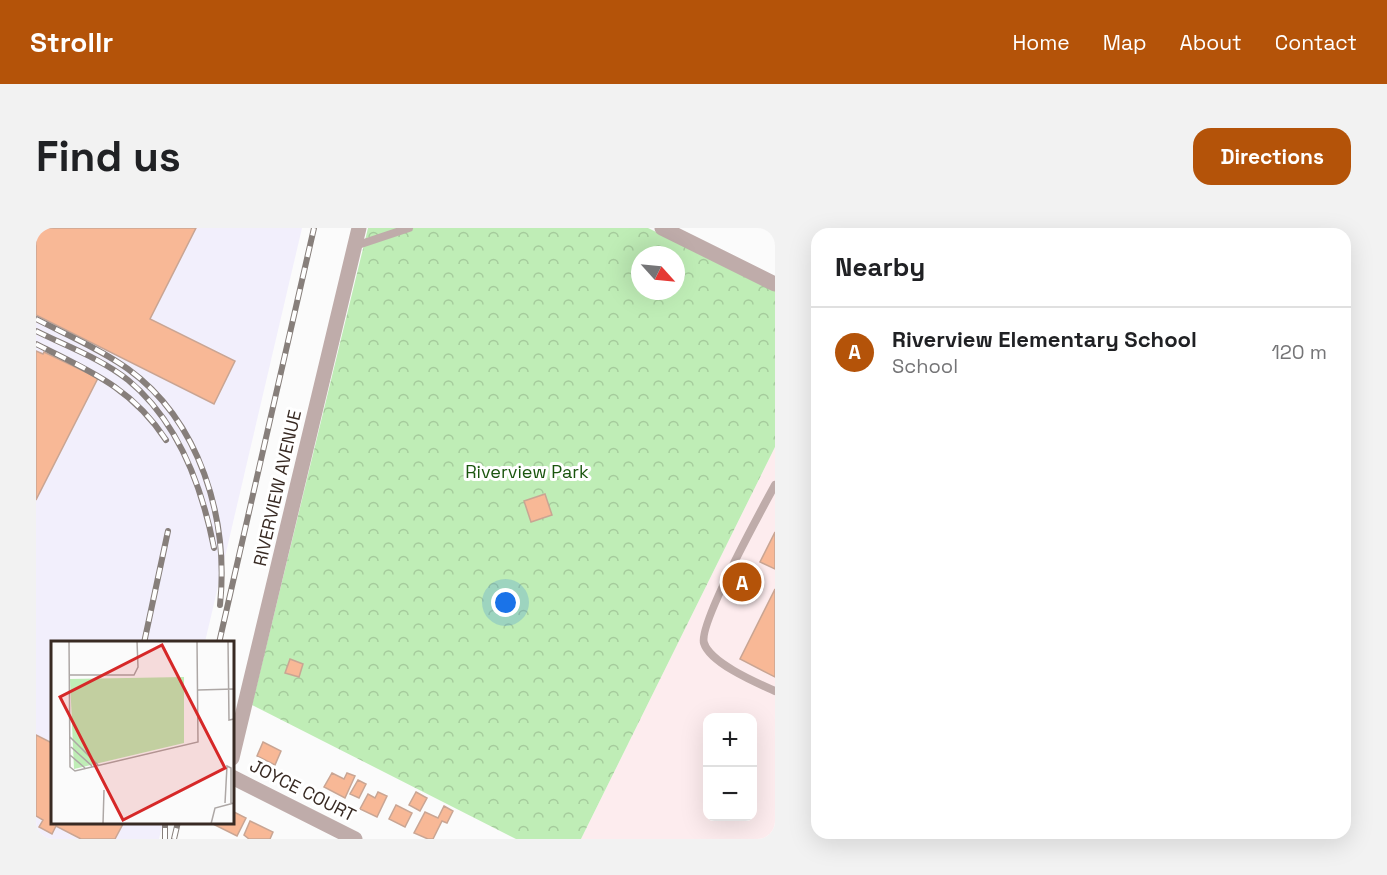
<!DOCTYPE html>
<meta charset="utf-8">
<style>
:root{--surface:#fff;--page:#f2f2f2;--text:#202124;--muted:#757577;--line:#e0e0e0;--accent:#b45309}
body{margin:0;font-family:"Space Grotesk",sans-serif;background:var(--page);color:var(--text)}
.controls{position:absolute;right:18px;bottom:18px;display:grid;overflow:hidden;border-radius:12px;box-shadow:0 6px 24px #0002}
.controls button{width:54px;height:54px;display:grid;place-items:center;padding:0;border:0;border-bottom:2px solid var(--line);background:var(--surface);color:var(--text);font:30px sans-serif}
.compass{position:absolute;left:595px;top:18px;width:54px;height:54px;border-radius:50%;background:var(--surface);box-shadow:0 6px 24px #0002;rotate:117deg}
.you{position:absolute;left:470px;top:375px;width:21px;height:21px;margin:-15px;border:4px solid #fff;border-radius:50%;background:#1a73e8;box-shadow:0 0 0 9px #1a73e833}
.badge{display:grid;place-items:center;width:39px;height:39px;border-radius:50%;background:var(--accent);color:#fff;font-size:20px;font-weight:700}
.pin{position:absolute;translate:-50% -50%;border:3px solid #fff;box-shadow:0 2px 6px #0006}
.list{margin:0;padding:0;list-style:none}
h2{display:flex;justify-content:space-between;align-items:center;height:78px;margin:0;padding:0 24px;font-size:26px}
h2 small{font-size:20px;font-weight:400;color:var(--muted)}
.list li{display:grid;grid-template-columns:39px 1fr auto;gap:18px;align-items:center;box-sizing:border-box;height:90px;padding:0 24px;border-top:2px solid var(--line)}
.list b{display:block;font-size:22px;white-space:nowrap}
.list p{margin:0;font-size:20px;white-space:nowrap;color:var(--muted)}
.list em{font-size:20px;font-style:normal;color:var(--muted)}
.map{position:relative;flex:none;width:739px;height:611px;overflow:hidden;border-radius:18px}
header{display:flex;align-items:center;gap:36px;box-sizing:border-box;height:84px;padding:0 30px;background:var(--accent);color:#fff}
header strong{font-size:28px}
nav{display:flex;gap:33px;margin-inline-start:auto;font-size:21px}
.intro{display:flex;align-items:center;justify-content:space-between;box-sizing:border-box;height:144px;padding:0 36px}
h1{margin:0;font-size:42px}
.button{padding:15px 27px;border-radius:18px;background:var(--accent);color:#fff;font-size:21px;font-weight:700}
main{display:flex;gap:36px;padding:0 36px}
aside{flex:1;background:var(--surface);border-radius:18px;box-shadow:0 6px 24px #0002}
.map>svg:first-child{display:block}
.industrial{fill:#f2effc}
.education{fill:#fdecee;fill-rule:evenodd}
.park{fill:url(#park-crowns);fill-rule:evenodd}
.building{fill:#f8b896;stroke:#c9a593;stroke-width:1.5}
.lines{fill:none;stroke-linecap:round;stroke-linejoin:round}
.service{stroke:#bfacaa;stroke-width:8}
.minor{stroke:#bfacaa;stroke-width:15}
.rail-casing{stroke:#877f7b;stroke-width:6}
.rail{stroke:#fff;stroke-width:4;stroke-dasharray:11;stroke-linecap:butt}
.labels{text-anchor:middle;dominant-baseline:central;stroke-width:6;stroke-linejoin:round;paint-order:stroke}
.park-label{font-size:18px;fill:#1a550e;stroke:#fff}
.street-label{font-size:18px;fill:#382a23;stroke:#fff}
.inset-road{fill:none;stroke:#ada7a5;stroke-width:1.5}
.view{fill:#d62828;fill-opacity:0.15;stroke:#d62828;stroke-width:3}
.inset-edge{fill:none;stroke:#382a23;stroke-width:3}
</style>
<header>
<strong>Strollr</strong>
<nav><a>Home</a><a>Map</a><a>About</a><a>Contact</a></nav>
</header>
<div class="intro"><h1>Find us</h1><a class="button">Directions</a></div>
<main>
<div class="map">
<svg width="739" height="611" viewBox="0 0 739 611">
<defs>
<pattern id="park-crowns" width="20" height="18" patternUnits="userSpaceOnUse" patternTransform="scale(1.5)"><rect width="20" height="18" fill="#bfedb6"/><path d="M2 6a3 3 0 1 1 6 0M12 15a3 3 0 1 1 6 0" fill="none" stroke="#a5cb9c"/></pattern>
</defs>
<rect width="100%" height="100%" fill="#fbfbfb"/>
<path class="industrial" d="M0,0H266L169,414L16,415V594L127,595L123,611H0Z"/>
<path class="education" d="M739,219V611H545ZM672,490H716V588H672Z"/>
<path class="park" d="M332,0H612L739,63V219L545,611H480L216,477ZM604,27H640V63H604Z"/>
<path class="building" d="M0,0H160L114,91L199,133L178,176L0,87Z
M0,123L7,126L8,124L62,150L0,272Z
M509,266L516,287L495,294L488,273Z
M739,304V341L724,334Z
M739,361V449L704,431Z
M254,431L267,436L263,449L249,445Z
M0,507L16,515V594H88L79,611H45L20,598L16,606L3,599L7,592L0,588Z
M227,514L245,523L239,537L221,528Z
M296,545L308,551L311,545L319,548L309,570L288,559Z
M322,552L330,556L323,570L314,566Z
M342,564L351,568L341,589L324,581L332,566L339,570Z
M380,564L391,570L384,583L373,577Z
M360,577L376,585L369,599L353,591Z
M408,578L417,583L411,595L406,593L397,611H392L378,605L389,584L402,590Z
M196,583L210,590L201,608L173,594H196Z
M214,593L237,604L234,611H213L208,607Z"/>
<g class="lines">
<path class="service" d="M319,18L373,0
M739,257C727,279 662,397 668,415C674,435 721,455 739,463
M0,610L2,611"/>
<path class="minor" d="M626,0L739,56
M196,530L323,0
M196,549L319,611"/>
<g class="rail-casing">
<path id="rail" d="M0,91C31,107 64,121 92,141C164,193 193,291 184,377
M0,103C30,118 66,131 92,152C142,193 166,259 178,320
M0,116C54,143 96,160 130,212
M108,415L132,303
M183,415L278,0
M129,611V594
M138,611L142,594"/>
</g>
<use href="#rail" class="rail"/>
</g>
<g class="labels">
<g class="park-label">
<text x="491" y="243">Riverview Park</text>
</g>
<g class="street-label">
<text transform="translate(241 260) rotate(-77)">RIVERVIEW AVENUE</text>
<text transform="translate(267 562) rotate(27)">JOYCE COURT</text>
</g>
</g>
<g transform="translate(15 413)">
<rect width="183" height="183" fill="#fbfbfb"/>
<path d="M133,36V102L23,128L19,38Z" fill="#bfedb6"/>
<path class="inset-road" d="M18,0L19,126L24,130L147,101L146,0M177,0L178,79L183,78M18,34H83L87,26L86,0M147,49L183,48M19,96L47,124M20,106L41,125M19,114L34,127M174,162L176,125L180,127V162M52,183L53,149M160,183L164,167L183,162"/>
<path class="view" d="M111,4L174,127L72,179L9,56Z"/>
<rect width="183" height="183" class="inset-edge"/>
</g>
</svg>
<div class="controls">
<button>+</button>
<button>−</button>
</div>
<svg class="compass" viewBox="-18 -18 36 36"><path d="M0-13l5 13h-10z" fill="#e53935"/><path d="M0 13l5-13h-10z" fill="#757577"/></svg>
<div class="you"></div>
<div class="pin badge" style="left:706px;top:354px">A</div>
</div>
<aside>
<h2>Nearby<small></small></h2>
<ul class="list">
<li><span class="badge">A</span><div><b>Riverview Elementary School</b><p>School</p></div><em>120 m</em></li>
</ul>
</aside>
</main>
